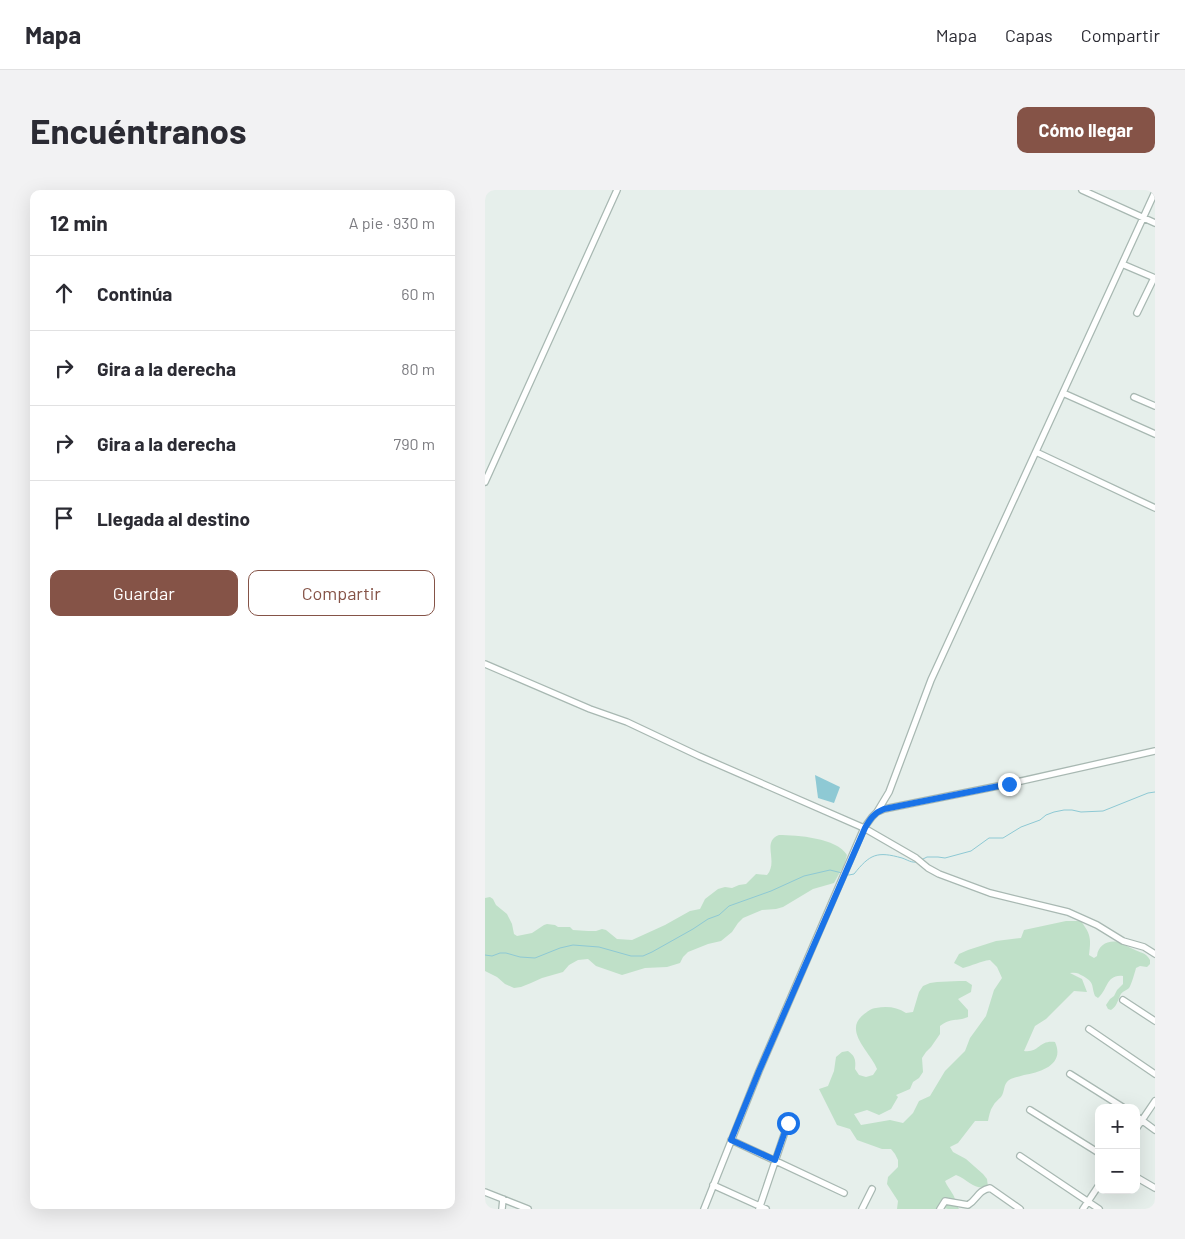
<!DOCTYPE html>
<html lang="es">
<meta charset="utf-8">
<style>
:root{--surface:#fff;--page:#f2f2f3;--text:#2b2b33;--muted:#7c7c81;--line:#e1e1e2;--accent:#855347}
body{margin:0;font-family:Barlow,sans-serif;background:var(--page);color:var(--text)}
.controls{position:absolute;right:15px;bottom:15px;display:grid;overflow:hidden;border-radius:10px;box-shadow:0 5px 20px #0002}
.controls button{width:45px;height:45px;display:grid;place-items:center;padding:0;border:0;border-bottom:1px solid var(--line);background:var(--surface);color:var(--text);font:25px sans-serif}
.stop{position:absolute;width:15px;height:15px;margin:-11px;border:4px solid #1a73e8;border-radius:50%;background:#fff}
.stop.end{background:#1a73e8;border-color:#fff;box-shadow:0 1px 5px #0008}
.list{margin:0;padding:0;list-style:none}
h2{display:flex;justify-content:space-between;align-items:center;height:65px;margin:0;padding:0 20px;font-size:21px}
h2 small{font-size:16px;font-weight:400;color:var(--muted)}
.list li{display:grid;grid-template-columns:32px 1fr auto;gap:15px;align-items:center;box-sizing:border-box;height:75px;padding:0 20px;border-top:1px solid var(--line)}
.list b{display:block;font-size:19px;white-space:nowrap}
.list em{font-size:16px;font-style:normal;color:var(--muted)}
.actions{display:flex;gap:10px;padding:15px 20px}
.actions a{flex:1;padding:11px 0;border:1px solid var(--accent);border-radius:10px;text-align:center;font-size:18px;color:var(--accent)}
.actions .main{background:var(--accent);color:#fff}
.icon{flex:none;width:28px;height:28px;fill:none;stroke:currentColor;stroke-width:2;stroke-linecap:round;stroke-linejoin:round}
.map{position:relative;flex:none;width:670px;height:1019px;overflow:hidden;border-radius:10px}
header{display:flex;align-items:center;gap:30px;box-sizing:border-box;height:70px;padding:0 25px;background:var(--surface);border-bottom:1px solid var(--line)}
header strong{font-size:24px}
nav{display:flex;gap:28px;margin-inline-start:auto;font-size:18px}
.intro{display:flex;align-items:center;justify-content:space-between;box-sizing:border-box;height:120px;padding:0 30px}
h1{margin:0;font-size:35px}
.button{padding:12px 22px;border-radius:10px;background:var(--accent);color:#fff;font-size:18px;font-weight:700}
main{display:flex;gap:30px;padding:0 30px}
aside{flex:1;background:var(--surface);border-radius:10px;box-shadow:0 5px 20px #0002}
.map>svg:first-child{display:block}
.green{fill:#bfe0c8}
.water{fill:#8ec9d4}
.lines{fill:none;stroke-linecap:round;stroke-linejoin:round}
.stream{stroke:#8ec9d4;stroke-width:1}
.minor-casing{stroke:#a8b8b2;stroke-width:8}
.minor{stroke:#fff;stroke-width:5.5}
.route{stroke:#1a73e8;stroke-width:6}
</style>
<header>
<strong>Mapa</strong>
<nav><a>Mapa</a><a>Capas</a><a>Compartir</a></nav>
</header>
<div class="intro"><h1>Encuéntranos</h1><a class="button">Cómo llegar</a></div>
<main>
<aside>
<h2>12 min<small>A pie · 930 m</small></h2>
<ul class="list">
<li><svg class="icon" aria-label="ahead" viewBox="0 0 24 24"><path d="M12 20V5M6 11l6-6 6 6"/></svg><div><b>Continúa</b></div><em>60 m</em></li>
<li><svg class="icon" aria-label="right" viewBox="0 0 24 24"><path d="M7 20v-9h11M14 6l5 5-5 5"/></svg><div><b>Gira a la derecha</b></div><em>80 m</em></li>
<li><svg class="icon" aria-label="right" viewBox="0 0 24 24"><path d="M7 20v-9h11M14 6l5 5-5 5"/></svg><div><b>Gira a la derecha</b></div><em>790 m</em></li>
<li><svg class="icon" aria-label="arrive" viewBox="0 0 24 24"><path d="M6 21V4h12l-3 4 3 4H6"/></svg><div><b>Llegada al destino</b></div></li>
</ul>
<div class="actions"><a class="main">Guardar</a><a>Compartir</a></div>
</aside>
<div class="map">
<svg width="670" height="1019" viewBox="0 0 670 1019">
<rect width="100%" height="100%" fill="#e6efeb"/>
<path class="green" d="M294,645C312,645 352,648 362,665L359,675L349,693L328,699L298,717L291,719L277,720L258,728L253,733L247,742L236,751L223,754L203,762L198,767L195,773L182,777L160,778L137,785L111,776L103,769L93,770L84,775L78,782L57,788L46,793L36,797L29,798L20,794L12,787L0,781V708L5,707L8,709L11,715L22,724L27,734L29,744L32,746L47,743L59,735L62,734L70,735L73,737H85L88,740L103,741H111L117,739L121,740L132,749L147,750L180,735L205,721L215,719L220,709L233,699L240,697L247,698L254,695L261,694L271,684L282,685C294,671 276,652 294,645Z
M581,731H596C606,745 606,748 604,765L609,768L612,766C613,755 623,750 633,752C638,753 643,757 648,759C655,763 661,762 665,770V774L662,777L655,776L651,778C650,782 646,796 644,798C641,801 637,801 635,806C632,812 632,816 626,820L623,819L621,815L625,809L629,806L632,800L638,794V786C621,784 623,800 613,808L610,806C606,795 610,793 598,786C593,783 591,782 585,783L597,789L602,802L589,801L561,829L550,836L539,861C555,863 553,850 570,852C580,874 557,882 539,885C534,887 529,887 524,890C518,894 520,902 516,907C513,910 510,912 508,916C505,920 504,926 503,931H490L473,953L465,957L468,962L481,969L498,984L502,989L503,997C488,1000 484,990 471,985L460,991C462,996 465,999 467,1003C471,1008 470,1014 474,1019H463L455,1017L454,1019H412L413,1011L402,994L403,987L413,977V970L410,964L406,959H397L372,950L365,939L352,935L334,899L343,896L349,881L351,867L357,862L363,861C370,866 371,870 370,879L374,885L381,887L388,885L392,879C386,863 358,841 378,825C382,822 386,818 391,818C402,816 412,817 421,823L428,822L434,802L438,796L445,793L452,792L474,791H481L487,795L486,802L473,809L483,820V827C471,832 467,827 455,836V844L446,857L441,862L437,868L438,882L434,888L428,892L425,899L411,905L413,907L406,919L394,925L382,920L369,924L376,935L405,930L418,933L428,923L434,911L445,906L460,881L480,861L485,848L501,826L509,800L517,788L512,777L505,770C495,771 487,776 478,778L469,773L474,764L483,760L511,751L536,748L539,740Z"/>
<path class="water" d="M330,585L355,597L349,613L333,608Z"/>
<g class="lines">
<path class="stream" d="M436,670L442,667H453L460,668L486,661L504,648H518L536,637L555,630L561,625L569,622L579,620H587L596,622L618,621L663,603L670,602
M361,684L364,685L369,684C385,664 392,661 417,668C423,670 426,673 432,672
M0,765L7,766L15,763H21L35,767L50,768L75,758L88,755L114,757L146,766H158L167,762L208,739L223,729L234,725L244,716L286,701L319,686L345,680L357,683"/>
<g class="minor-casing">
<path id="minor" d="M597,0L670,33
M637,74L670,88
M652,123L669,88
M578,203L670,244
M649,207L670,216
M551,262L670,318
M0,292L132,0
M0,474L105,519L142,532L214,566L379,638L431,668L443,678L454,684L505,703L583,722L612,735L638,751L659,757L670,764
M392,622L404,602L446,490L670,2
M638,810L670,831
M604,839L670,884
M585,884L639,918
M545,920L614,963
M651,926L670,940
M651,939L670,911
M246,950L359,1003
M535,966L614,1019
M651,987L670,998
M228,995L281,1019
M0,1002L43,1019
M17,1019L18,1009
M219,1019L274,881L379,638L387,627L392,622L399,619L523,594L670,561
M274,1019L303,933
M377,1019L387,999
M455,1019L460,1011L483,1015C493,1009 492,1001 505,998L535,1019
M598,1019L614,995"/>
</g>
<use href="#minor" class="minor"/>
</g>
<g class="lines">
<path class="route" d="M303,933L290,970L246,950L274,881L380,638C385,629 389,623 399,619L524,594"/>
</g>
</svg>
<div class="controls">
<button>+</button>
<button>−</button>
</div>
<div class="stop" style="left:303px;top:933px"></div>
<div class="stop end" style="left:524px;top:594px"></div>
</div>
</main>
